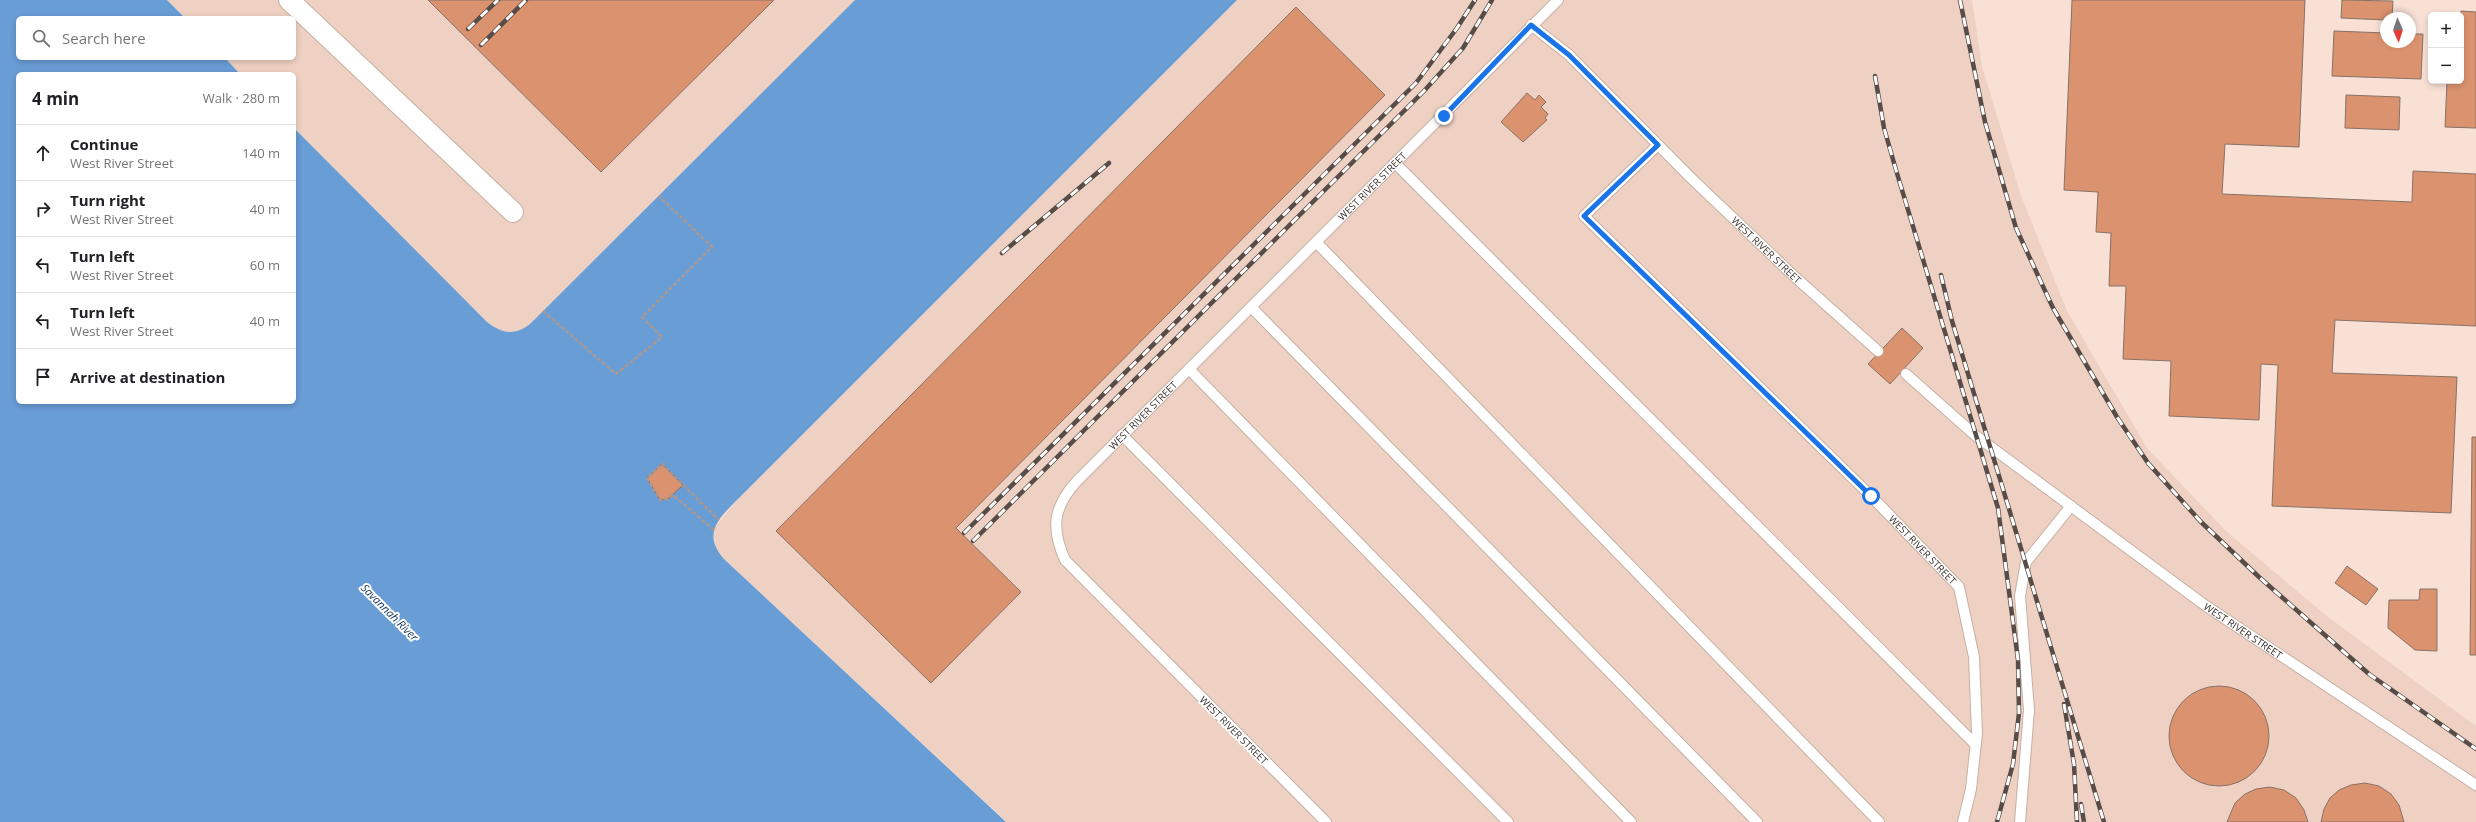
<!DOCTYPE html>
<meta charset="utf-8">
<style>
:root{--surface:#fff;--page:#f6f6f6;--text:#202124;--muted:#757577;--line:#e0e0e0}
body{margin:0;font-family:"Open Sans",sans-serif;background:var(--page);color:var(--text)}
.controls{position:absolute;right:12px;top:12px;display:grid;overflow:hidden;border-radius:6px;box-shadow:0 2px 6px #0003}
.controls button{width:36px;height:36px;display:grid;place-items:center;padding:0;border:0;border-bottom:1px solid var(--line);background:var(--surface);color:var(--text);font:20px sans-serif}
.compass{position:absolute;left:2380px;top:12px;width:36px;height:36px;border-radius:50%;background:var(--surface);box-shadow:0 2px 6px #0003;rotate:177deg}
.stop{position:absolute;width:12px;height:12px;margin:-9px;border:3px solid #1a73e8;border-radius:50%;background:#fff}
.stop.end{background:#1a73e8;border-color:#fff;box-shadow:0 1px 4px #0008}
.list{margin:0;padding:0;list-style:none}
h2{display:flex;justify-content:space-between;align-items:center;height:52px;margin:0;padding:0 16px;font-size:17px}
h2 small{font-size:13px;font-weight:400;color:var(--muted)}
.list li{display:grid;grid-template-columns:26px 1fr auto;gap:12px;align-items:center;box-sizing:border-box;height:56px;padding:0 16px;border-top:1px solid var(--line)}
.list b{display:block;font-size:15px;white-space:nowrap}
.list p{margin:0;font-size:13px;white-space:nowrap;color:var(--muted)}
.list em{font-size:13px;font-style:normal;color:var(--muted)}
.icon{flex:none;width:22px;height:22px;fill:none;stroke:currentColor;stroke-width:2;stroke-linecap:round;stroke-linejoin:round}
.map{position:relative;flex:none;width:2476px;height:822px;overflow:hidden}
.search{position:absolute;background:var(--surface);box-shadow:0 2px 6px #0003;left:16px;top:16px;width:280px;height:44px;display:flex;align-items:center;gap:10px;box-sizing:border-box;padding:0 14px;border-radius:6px;color:var(--muted);font-size:15px}
.panel{position:absolute;background:var(--surface);box-shadow:0 2px 6px #0003;left:16px;top:72px;width:280px;height:332px;border-radius:6px}
.map>svg:first-child{display:block}
.built{fill:#efd1c3}
.water{fill:#699dd6}
.building{fill:#db926e;stroke:#877268}
.lines{fill:none;stroke-linecap:round;stroke-linejoin:round}
.service-casing{stroke:#c6b0a5;stroke-width:12}
.minor-casing{stroke:#c6b0a5;stroke-width:22}
.path{stroke:#aa9890;stroke-width:2.5;stroke-dasharray:4 2;stroke-linecap:butt}
.service{stroke:#fff;stroke-width:10}
.minor{stroke:#fff;stroke-width:20}
.rail-casing{stroke:#574c47;stroke-width:4.5}
.rail{stroke:#fff;stroke-width:3;stroke-dasharray:9;stroke-linecap:butt}
.route{stroke:#1a73e8;stroke-width:5}
.labels{text-anchor:middle;dominant-baseline:central;stroke-width:4;stroke-linejoin:round;paint-order:stroke}
.street-label{font-size:10px;fill:#3b322e;stroke:#fff}
.water-label{font-size:11px;font-style:italic;fill:#0b3056;stroke:#fff}
</style>
<div class="map">
<svg width="2476" height="822" viewBox="0 0 2476 822">
<rect width="100%" height="100%" fill="#f8e0d5"/>
<path class="built" d="M167,0H855L531,323L520,331L509,332L497,330L487,322L294,128V74H240L225,58H294V18H185Z
M1237,0H1972L1982,66L2020,193L2067,311L2147,448L2227,532L2328,617L2476,726V822H1007L725,560L716,548L713,534L715,527L738,499Z"/>
<path class="water" d="M0,0H167L185,18H18V58H225L240,74H18V402H294V128L487,322C502,334 516,336 531,323L855,0H1237L738,499C719,518 701,534 725,560L1006,822H0Z"/>
<path class="building" d="M428,0H774L601,172Z
M2072,0H2305L2299,147L2225,144L2222,194L2412,202L2413,171L2476,174V326L2335,320L2332,373L2457,377L2451,513L2272,506L2278,365L2261,364L2259,420L2169,416L2171,361L2123,359L2126,286H2109L2111,233L2096,232L2098,192L2064,190Z
M2342,0L2393,1L2392,18H2386V20L2341,18Z
M1296,7L1385,95L956,528L1021,592L931,683L776,531Z
M2461,11L2476,12V128L2445,127L2447,81H2461Z
M2334,31L2386,33V42H2410V34H2423L2421,79L2332,76Z
M1527,93L1535,100L1539,95L1546,102L1541,107L1548,114L1545,118L1547,120L1523,142L1501,122Z
M2346,95L2400,97L2399,130L2345,128Z
M1902,328L1923,348L1890,384L1868,364Z
M2472,437H2476V655H2470Z
M662,464L683,485L668,499L660,500L647,478Z
M2347,566L2378,589L2366,605L2335,583Z
M2420,589H2437V651L2415,650L2388,628L2389,600H2419Z
M2169 736a50 50 0 1 1 100 0a50 50 0 1 1-100 0Z
M2365,783L2379,786L2391,794L2399,805L2404,822H2321L2324,809L2330,798L2339,790L2351,785Z
M2270,787L2284,790L2296,798L2304,810L2308,822H2227L2235,803L2245,794L2256,789Z"/>
<g class="lines">
<g class="service-casing">
<g id="service">
<path id="s1" d="M1531,25L1569,55L1692,179L1795,277L1878,351"/>
<path id="s2" d="M1658,145L1584,216L1871,496L1959,587L1974,657L1977,733L1971,789L1963,822"/>
<path d="M1395,163L1975,744"/>
<path d="M1316,242L1879,822"/>
<path d="M1251,307L1757,822"/>
<path d="M1189,369L1631,822"/>
<path id="s3" d="M1906,374L1976,436L2206,606L2476,785"/>
<path d="M1122,435L1508,822"/>
<path id="s4" d="M1326,822L1065,560C1051,528 1053,508 1076,482L1558,0"/>
<path d="M2020,822L2029,710L2020,596L2026,562L2071,506"/>
</g>
</g>
<g class="minor-casing">
<path id="minor" d="M289,0L513,212"/>
</g>
<path class="path" d="M543,311L616,374L662,337L642,317L712,247L659,196
M714,530L673,495L668,499L660,500L647,478L662,464L719,520"/>
<use href="#service" class="service"/>
<use href="#minor" class="minor"/>
<g class="rail-casing">
<path id="rail" d="M1960,0L1985,122L2016,228L2053,308L2117,417L2148,463L2201,522L2259,577L2369,674L2476,749
M468,29L498,0
M481,45L526,0
M1875,76L1884,128L1896,170L1998,508L2018,660L2019,713L2013,764L1997,822
M1002,253L1109,163
M1941,275L1952,321L2104,822
M964,533L1416,83L1457,28L1475,0
M973,541L1424,91L1463,48L1492,0
M2064,704L2074,764L2077,822
M2081,804L2084,822"/>
</g>
<use href="#rail" class="rail"/>
</g>
<g class="lines">
<path class="route" d="M1444,116L1531,25L1569,55L1658,145L1584,216L1871,496"/>
</g>
<g class="labels">
<g class="street-label">
<text stroke="none"><textPath href="#s4" startOffset="873">WEST RIVER STREET</textPath></text>
<text stroke="none"><textPath href="#s1" startOffset="326">WEST RIVER STREET</textPath></text>
<text stroke="none"><textPath href="#s4" startOffset="549">WEST RIVER STREET</textPath></text>
<text stroke="none"><textPath href="#s2" startOffset="578">WEST RIVER STREET</textPath></text>
<text stroke="none"><textPath href="#s3" startOffset="424">WEST RIVER STREET</textPath></text>
<text transform="translate(1234 730) rotate(45)">WEST RIVER STREET</text>
</g>
<g class="water-label">
<text transform="translate(390 612) rotate(45)">Savannah River</text>
</g>
</g>
</svg>
<div class="controls">
<button>+</button>
<button>−</button>
</div>
<svg class="compass" viewBox="-18 -18 36 36"><path d="M0-13l5 13h-10z" fill="#e53935"/><path d="M0 13l5-13h-10z" fill="#757577"/></svg>
<div class="stop" style="left:1871px;top:496px"></div>
<div class="stop end" style="left:1444px;top:116px"></div>
<div class="search"><svg class="icon" aria-label="search" viewBox="0 0 24 24"><circle cx="10" cy="10" r="6"/><path d="M15 15l6 6"/></svg>Search here</div>
<section class="panel">
<h2>4 min<small>Walk · 280 m</small></h2>
<ul class="list">
<li><svg class="icon" aria-label="ahead" viewBox="0 0 24 24"><path d="M12 20V5M6 11l6-6 6 6"/></svg><div><b>Continue</b><p>West River Street</p></div><em>140 m</em></li>
<li><svg class="icon" aria-label="right" viewBox="0 0 24 24"><path d="M7 20v-9h11M14 6l5 5-5 5"/></svg><div><b>Turn right</b><p>West River Street</p></div><em>40 m</em></li>
<li><svg class="icon" aria-label="left" viewBox="0 0 24 24"><path d="M17 20v-9H6M10 6l-5 5 5 5"/></svg><div><b>Turn left</b><p>West River Street</p></div><em>60 m</em></li>
<li><svg class="icon" aria-label="left" viewBox="0 0 24 24"><path d="M17 20v-9H6M10 6l-5 5 5 5"/></svg><div><b>Turn left</b><p>West River Street</p></div><em>40 m</em></li>
<li><svg class="icon" aria-label="arrive" viewBox="0 0 24 24"><path d="M6 21V4h12l-3 4 3 4H6"/></svg><div><b>Arrive at destination</b></div></li>
</ul>
</section>
</div>
